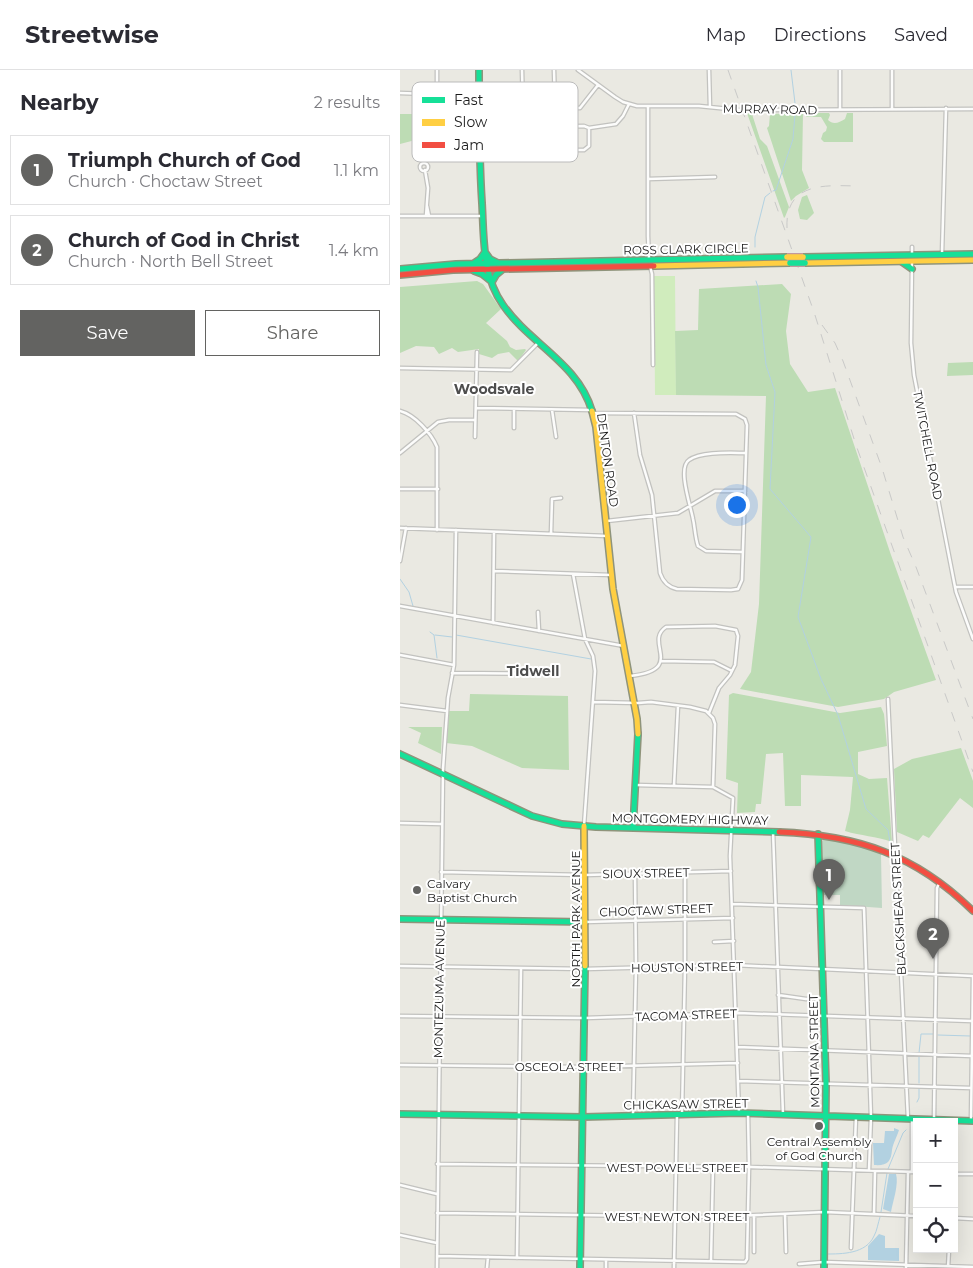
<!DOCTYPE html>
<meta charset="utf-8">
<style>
:root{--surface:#fff;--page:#f2f2f3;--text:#2b2b33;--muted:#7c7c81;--line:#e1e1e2;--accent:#636361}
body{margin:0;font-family:Montserrat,sans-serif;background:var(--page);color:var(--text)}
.controls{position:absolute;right:15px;bottom:15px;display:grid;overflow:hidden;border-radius:0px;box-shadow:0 5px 20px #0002}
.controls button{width:45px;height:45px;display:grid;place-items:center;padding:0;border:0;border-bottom:1px solid var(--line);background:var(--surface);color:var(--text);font:25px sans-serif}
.you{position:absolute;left:336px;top:434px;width:18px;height:18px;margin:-12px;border:4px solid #fff;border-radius:50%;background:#1a73e8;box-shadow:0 0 0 8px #1a73e833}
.badge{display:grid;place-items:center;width:32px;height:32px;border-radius:50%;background:var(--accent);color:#fff;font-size:16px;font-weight:700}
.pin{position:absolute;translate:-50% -41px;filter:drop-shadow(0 1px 2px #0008)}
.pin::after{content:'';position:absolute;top:26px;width:18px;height:15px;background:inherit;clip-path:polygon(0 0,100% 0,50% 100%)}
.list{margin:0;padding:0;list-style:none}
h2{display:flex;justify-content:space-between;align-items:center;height:65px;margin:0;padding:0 20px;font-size:21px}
h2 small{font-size:16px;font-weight:400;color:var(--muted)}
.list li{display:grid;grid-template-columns:32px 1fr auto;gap:15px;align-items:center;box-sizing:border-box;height:70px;margin:0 10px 10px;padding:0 10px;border:1px solid var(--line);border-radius:0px}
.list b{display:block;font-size:19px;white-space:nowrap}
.list p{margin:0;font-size:16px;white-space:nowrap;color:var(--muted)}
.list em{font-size:16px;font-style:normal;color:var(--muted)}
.actions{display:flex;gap:10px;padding:15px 20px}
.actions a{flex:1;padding:11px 0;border:1px solid var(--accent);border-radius:0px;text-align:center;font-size:18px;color:var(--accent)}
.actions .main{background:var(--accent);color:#fff}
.icon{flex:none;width:28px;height:28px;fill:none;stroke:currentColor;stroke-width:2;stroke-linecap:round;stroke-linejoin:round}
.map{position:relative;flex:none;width:573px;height:1198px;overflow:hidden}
header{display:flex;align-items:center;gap:30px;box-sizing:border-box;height:70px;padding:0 25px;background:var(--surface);border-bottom:1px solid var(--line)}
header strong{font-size:24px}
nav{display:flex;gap:28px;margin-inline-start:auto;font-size:18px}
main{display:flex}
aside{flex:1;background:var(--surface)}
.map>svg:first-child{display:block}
.grass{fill:#d0ecbd}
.forest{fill:#bddcb4}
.cemetery{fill:#c0d7c4}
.water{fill:#b2d1e1}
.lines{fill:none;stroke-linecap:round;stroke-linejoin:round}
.stream{stroke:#b2d1e1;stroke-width:1}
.street-casing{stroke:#c2c2bf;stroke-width:5}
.fast-casing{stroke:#8f947b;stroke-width:8}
.slow-casing{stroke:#8f947b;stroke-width:8}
.jam-casing{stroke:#8f947b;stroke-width:8}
.street{stroke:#fcfcfb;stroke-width:2.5}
.fast{stroke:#16e098;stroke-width:5}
.slow{stroke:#ffcf43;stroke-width:5}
.jam{stroke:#f24e42;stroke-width:5}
.rail{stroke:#c9c9c8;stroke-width:1;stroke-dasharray:10 10;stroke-linecap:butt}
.fast-bridge-casing{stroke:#c2999e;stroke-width:8;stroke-linecap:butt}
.slow-bridge-casing{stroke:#c2999e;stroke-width:8;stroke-linecap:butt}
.fast-bridge{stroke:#16e098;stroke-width:5.5}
.slow-bridge{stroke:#ffcf43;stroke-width:5.5}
.poi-dot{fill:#636361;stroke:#fff;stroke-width:2}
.labels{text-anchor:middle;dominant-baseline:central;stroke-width:4;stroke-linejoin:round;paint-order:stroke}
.street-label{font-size:12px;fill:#1b1b1b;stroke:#fff}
.poi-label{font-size:12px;fill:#1b1b1b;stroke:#fff;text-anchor:start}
.neighbourhood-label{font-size:14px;font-weight:bold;fill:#4e4e4e;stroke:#fff}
.key{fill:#fff;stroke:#bbb;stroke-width:1}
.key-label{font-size:14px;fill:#1b1b1b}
</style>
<header>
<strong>Streetwise</strong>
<nav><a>Map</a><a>Directions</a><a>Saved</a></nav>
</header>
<main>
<aside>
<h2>Nearby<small>2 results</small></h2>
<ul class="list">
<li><span class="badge">1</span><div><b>Triumph Church of God</b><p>Church · Choctaw Street</p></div><em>1.1 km</em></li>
<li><span class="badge">2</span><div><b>Church of God in Christ</b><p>Church · North Bell Street</p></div><em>1.4 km</em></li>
</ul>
<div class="actions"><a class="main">Save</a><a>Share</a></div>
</aside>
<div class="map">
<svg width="573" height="1198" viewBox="0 0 573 1198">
<rect width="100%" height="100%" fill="#eae9e2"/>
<path class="grass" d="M254,206H275L276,325H255Z"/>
<path class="forest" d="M60,28L61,30L55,36L58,56L57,65L23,68L0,74V44H36Z
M349,42L352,44L360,69L367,76L389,137L385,147L384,148L347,43Z
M403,43L402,100L409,118L396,126L391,131L367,58L369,56L370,44Z
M407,43H429L430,45L428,50C433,55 439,53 445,49L447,43H453V72H424L421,69L423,63L426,61L427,57L421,47H406Z
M407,125L414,143L407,150L400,149L398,140L402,127Z
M77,211L83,214L101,239L86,253L107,271L110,277L116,280L125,279L126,280L118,291L109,282L98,284L92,288L79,284V279L58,282L52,278L39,284L34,277L16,276L0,283V217Z
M382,214L391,224L386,261L390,294L408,322L435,318L491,485L536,610L494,622L484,629L438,637L340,619L351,602L359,534L366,326L276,325L275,261L298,260L299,219Z
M573,292V305L547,306L548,293Z
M333,623L440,643L481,637L484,644L487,676L458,682V704L469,709L487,708L492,772C476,766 461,766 445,761L450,740L453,707L401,705V736H385L383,683L366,684L361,734H356L355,742L337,743L338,713L326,709L329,625Z
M70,624L168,626L169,700L122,698L72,676L46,673L48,641H69Z
M8,657H42L41,684L18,673L21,663Z
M561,678L573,711V738L560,728L529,768L523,765L518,771L497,762L494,699L512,689Z"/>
<path class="cemetery" d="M427,769L460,776L481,784L482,838L440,835V825H422L421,773L423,770Z"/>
<path class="water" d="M494,1058L499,1060C497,1067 493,1073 492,1080C491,1092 487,1096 474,1095L473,1073H484L485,1061H494Z
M489,1104H496C499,1114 493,1131 491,1142L483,1139Z
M479,1164L485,1166V1178H499V1191L468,1190V1176Z"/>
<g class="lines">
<path class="stream" d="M391,0L395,33
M373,121L376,120L393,69L395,44
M355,177V167L365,127L370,123
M356,211L358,217L366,295L375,322L370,419L411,467L398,547L421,609L438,645L466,739L488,760L490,772
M0,509L9,522L13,536
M30,562L34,565L37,588
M35,565L52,567
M56,565L191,589
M538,965L570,966
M519,983L521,964H533
M519,987V1013
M517,1032L519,1028V1018
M488,1099L503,1063L506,1060
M481,1142L487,1103
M426,1184C442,1184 466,1184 474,1166C477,1161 478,1153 480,1147"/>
<g class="street-casing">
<path id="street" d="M122,0L123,39C131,43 150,43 156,37
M154,0L155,35L159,38H180L198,15
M178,0L215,27L223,32L237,36H299L339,40L573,39
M309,0L310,37
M0,23L29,24L34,22L37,17V0
M248,37V166L249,189
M440,38V0
M492,39V0
M189,58L216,54L223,46L229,34
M81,89L122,87L126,86L123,59L125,57L184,56L189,58V76L184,80H126
M20 97a4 4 0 1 1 8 0a4 4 0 1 1-8 0Z
M25,100L28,118L26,146
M248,109L315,107
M27,136L29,146
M0,146H82
M512,177V185
M542,184L546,38
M512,191L511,273L514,305L556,522L573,569
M250,196L252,204L253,295
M0,298L111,300L139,272
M76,338L192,340
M152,340L156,367
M0,341C15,345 31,363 37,377V460
M192,343L336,344L345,349L347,355L342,510L338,519L331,520L277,519C268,517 263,512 260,503L252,425L240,385L234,343
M114,358V339
M75,367L77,282
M0,383L38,352L49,350H75
M0,419H38
M207,451L278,443L315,421H345
M0,458L207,466
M151,464L152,429L161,428
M343,482L306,481L298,476C295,467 295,458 293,449C291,437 277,398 289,390C301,381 332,383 346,383
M0,491L6,458
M94,501L211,505
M173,504L185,569L193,586L195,601L184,756
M555,517H573
M0,536L224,576
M138,542L139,561
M93,553L94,462
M0,585L54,595
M261,591L314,592L332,601
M52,603L145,604L150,602
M230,606C287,600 243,572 266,557L315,556L336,560L338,566L335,595L330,605L319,618L309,643
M488,629L508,1049
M193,632L238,633L251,632L290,637L306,641L313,648L315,654L313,717
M0,635L47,641
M236,715L313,717L333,728L330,786L339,1043
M274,716L278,636
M0,753L42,754
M373,761L383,1044
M41,802L185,805L331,801
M332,834L464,838L471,1047L469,1100
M185,852L333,848
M314,872L334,871
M0,896L185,899L334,895L573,906
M378,925L406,929L423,928
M0,946L185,948L338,943L572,951
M337,977L572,986
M0,995L183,997L338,993
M338,1011L571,1018
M282,1044L285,896V802
M233,1045L236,897L235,803
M512,1049V1102
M534,1049L537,818L540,812
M571,1051L573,907
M37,1094L351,1097L517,1102
M554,1104H573
M0,1115L37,1124
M37,1143L312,1147L425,1142L517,1146
M385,1144L386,1182
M474,1144L475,1101
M354,1146V1182
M554,1148L573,1149
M0,1165L37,1173
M451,1178L456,1047
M37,1186L345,1192L347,1189L349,1097L348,1043
M117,1188L121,898
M206,1190V1198
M311,1191L313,1097
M399,1194L424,1192L573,1197
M37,1198L43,699L48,628L54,595L56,460
M87,1198L88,1187
M274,1198L277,1045
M506,1198L508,1102
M548,1198L549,1179"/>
</g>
<g class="fast-casing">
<path id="fast" d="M79,0C79,44 79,88 82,133C84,167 82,206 103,235C130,274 178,293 192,341
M403,187L573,184
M502,192L512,199
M74,193L80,189L85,182L90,189L98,193
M0,199L56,194L387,187
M74,201L82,204L92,212L96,205L102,200
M0,684L132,746L162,754L196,757L379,762
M233,758L238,664
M418,764L426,1013L424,1198
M0,849L185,852
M0,1044L183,1047L339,1043L573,1051
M180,1198L185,896"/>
</g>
<g class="slow-casing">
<path id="slow" d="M405,193L573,190
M254,196L390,193
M192,341L196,357L213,519L237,649L238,664
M184,756L185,896"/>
</g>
<g class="jam-casing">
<path id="jam" d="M0,205L53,200L254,196
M379,762C458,765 516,785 573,841"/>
</g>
<use href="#street" class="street"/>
<use href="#fast" class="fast"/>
<use href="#slow" class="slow"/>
<use href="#jam" class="jam"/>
<path class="rail" d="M328,0L414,242L456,375L573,702
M387,158C385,113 423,115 456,116
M422,255L435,273L443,291L482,398L503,467L516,497L573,649"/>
<g class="fast-bridge-casing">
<path id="fast-bridge" d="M390,193H405"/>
</g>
<g class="slow-bridge-casing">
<path id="slow-bridge" d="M387,187H403"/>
</g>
<use href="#fast-bridge" class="fast-bridge"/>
<use href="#slow-bridge" class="slow-bridge"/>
</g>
<g class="poi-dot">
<circle cx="17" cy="820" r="5"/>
<circle cx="419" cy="1056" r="5"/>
</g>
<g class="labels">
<g class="street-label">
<text transform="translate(370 39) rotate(1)">MURRAY ROAD</text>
<text transform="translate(286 179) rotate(-1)">ROSS CLARK CIRCLE</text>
<text transform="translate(528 375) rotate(79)">TWITCHELL ROAD</text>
<text transform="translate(208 390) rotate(82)">DENTON ROAD</text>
<text transform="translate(290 749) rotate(1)">MONTGOMERY HIGHWAY</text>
<text transform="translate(246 803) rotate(-1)">SIOUX STREET</text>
<text transform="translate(498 839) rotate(-93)">BLACKSHEAR STREET</text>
<text transform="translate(256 840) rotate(-2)">CHOCTAW STREET</text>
<text transform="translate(175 849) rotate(-90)">NORTH PARK AVENUE</text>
<text transform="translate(287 897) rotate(-1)">HOUSTON STREET</text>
<text transform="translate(39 919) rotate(-89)">MONTEZUMA AVENUE</text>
<text transform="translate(286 945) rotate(-2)">TACOMA STREET</text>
<text transform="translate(414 981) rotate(-91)">MONTANA STREET</text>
<text x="169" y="996">OSCEOLA STREET</text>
<text transform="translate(286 1034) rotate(-1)">CHICKASAW STREET</text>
<text x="277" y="1097">WEST POWELL STREET</text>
<text x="277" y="1146">WEST NEWTON STREET</text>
</g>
<g class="poi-label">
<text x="27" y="813">Calvary<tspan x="27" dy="14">Baptist Church</tspan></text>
<text x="419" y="1071" text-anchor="middle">Central Assembly<tspan x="419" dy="14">of God Church</tspan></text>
</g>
<g class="neighbourhood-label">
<text x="94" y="319">Woodsvale</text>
<text x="133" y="601">Tidwell</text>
</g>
</g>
<rect x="12" y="12" width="166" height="80" rx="8" class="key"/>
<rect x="22" y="27" width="23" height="6" fill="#16e098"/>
<rect x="22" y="49" width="23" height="7" fill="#ffcf43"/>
<rect x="22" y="72" width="23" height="6" fill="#f24e42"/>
<g class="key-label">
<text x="54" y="35">Fast</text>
<text x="54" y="57">Slow</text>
<text x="54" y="80">Jam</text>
</g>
</svg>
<div class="controls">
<button>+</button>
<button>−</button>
<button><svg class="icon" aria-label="locate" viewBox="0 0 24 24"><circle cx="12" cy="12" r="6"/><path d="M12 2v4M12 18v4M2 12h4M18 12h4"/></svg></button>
</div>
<div class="you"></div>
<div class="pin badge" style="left:429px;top:830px">1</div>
<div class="pin badge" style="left:533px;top:889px">2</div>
</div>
</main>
